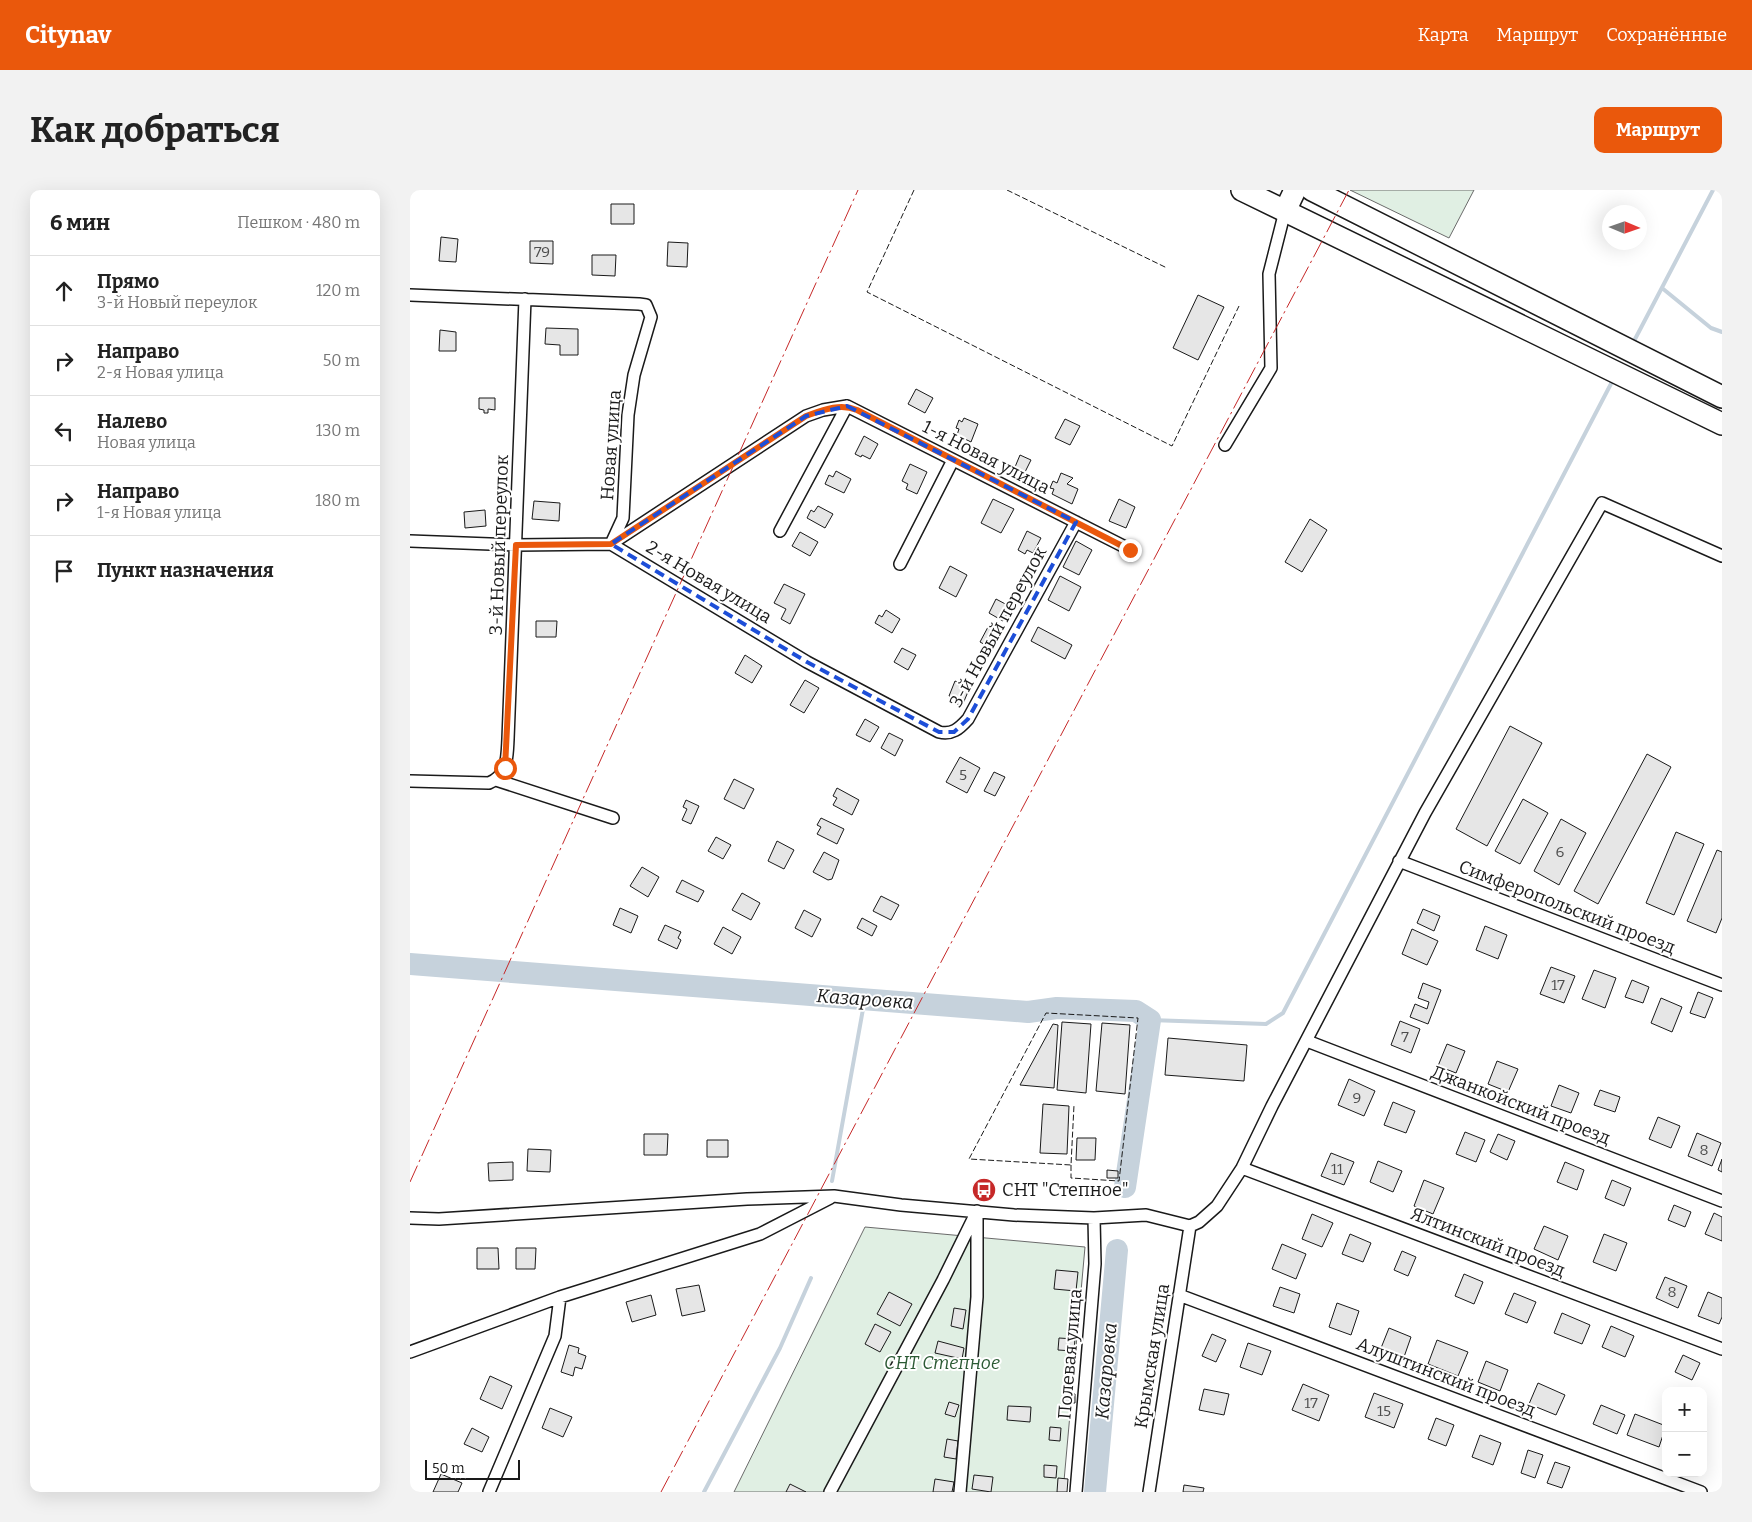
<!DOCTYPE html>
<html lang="ru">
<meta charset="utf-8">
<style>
:root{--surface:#fff;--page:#f2f2f2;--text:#222;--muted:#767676;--line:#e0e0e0;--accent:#ea580c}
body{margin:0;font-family:Bitter,serif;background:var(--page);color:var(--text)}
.controls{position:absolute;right:15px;bottom:15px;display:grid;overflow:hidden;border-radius:10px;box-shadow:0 5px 20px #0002}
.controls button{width:45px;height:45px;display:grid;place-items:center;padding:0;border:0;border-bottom:1px solid var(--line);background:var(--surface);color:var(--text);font:25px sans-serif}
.compass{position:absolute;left:1192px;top:15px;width:45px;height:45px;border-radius:50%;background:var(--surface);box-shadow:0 5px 20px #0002;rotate:92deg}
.scale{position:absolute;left:15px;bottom:12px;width:95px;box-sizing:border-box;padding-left:5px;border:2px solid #1a1a1a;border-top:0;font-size:14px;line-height:18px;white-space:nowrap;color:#1a1a1a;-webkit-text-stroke:4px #fff;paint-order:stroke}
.stop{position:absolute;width:15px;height:15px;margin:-11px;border:4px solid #ea580c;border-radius:50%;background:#fff}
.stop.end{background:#ea580c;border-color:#fff;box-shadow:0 1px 5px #0008}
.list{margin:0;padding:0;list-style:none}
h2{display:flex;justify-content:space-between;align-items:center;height:65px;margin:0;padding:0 20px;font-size:21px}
h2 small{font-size:16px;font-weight:400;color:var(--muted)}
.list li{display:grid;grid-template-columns:32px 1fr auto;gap:15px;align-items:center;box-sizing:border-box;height:70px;padding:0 20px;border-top:1px solid var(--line)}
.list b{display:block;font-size:19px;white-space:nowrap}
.list p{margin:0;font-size:16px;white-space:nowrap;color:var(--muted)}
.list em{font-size:16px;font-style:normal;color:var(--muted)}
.icon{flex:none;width:28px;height:28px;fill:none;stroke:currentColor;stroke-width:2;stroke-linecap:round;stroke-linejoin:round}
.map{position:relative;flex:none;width:1312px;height:1302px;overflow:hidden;border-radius:10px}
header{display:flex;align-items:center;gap:30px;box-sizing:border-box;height:70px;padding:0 25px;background:var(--accent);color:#fff}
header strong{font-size:24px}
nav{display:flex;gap:28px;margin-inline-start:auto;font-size:18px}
.intro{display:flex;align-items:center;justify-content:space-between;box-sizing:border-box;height:120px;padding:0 30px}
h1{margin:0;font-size:35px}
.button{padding:12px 22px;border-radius:10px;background:var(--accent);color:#fff;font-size:18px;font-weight:700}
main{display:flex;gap:30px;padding:0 30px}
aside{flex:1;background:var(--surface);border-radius:10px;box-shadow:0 5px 20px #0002}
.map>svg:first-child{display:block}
.green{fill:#e0efe3;stroke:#6a6a6a}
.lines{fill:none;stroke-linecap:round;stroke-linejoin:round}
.stream{stroke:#c6d2dc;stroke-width:4}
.river{stroke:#c6d2dc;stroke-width:22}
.building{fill:#e6e6e6;stroke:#1a1a1a}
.street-casing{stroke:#1a1a1a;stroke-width:14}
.highway-casing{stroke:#1a1a1a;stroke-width:24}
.street{stroke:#fff;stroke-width:11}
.highway{stroke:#fff;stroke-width:21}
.fence{stroke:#1a1a1a;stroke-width:1;stroke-dasharray:6 2.5;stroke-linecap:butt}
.power{stroke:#c62828;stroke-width:1;stroke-dasharray:18 4 2.5 4;stroke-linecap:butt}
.route{stroke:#ea580c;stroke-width:6}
.marked{fill:none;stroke:#1d4ed8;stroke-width:4;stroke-dasharray:10 6;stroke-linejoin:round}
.labels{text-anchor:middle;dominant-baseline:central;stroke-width:4;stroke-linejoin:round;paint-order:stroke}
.number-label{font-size:15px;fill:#4d4d4d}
.street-label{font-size:18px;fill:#1a1a1a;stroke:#fff}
.poi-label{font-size:18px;fill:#1a1a1a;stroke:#fff;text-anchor:start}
.park-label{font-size:18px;font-style:italic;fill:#2b5a34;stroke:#fff}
.water-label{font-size:19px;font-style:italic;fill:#1a1a1a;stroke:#fff}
</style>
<header>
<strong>Citynav</strong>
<nav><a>Карта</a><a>Маршрут</a><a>Сохранённые</a></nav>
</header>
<div class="intro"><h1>Как добраться</h1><a class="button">Маршрут</a></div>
<main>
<aside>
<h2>6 мин<small>Пешком · 480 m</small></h2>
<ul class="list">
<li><svg class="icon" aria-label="ahead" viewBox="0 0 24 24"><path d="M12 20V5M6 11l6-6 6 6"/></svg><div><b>Прямо</b><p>3-й Новый переулок</p></div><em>120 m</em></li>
<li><svg class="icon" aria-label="right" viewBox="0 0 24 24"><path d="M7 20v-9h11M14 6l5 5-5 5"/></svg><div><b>Направо</b><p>2-я Новая улица</p></div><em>50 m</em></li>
<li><svg class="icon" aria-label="left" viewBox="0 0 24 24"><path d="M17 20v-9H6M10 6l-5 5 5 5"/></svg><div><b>Налево</b><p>Новая улица</p></div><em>130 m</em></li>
<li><svg class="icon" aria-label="right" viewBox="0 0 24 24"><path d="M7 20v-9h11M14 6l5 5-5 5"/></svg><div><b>Направо</b><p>1-я Новая улица</p></div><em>180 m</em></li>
<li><svg class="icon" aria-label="arrive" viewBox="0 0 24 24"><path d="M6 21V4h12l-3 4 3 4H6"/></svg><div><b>Пункт назначения</b></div></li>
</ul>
</aside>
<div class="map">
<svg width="1312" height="1302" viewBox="0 0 1312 1302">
<rect width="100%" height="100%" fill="#fff"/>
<path class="green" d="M940,0H1064L1039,48Z
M455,1037L675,1057L653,1302H324Z"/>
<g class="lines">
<path class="stream" d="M1252,98L1301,138L1312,142
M1223,153L1303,0
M740,830L856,834L873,823L1204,188
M422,991L455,808
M294,1302L370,1158L401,1088"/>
<path class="river" d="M0,774L618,822L647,818L726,821L740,830L715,997
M685,1302L707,1060"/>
</g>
<path class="building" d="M201,14H224V34H201Z
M31,47L48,49L46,72L29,71Z
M120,51H143V74L120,73Z
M258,52L278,53L277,77L257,76Z
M182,65H206L205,86L182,85Z
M788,105L814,117L788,170L763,158Z
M136,138L168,139V165H150V155L135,154Z
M30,140L46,142V161H29Z
M506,199L523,208L515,223L498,214Z
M69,208H85V220L78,219V223H74V220L69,219Z
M554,228L568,234L561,252L547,245L549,239L546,238L549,230L552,232Z
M655,229L670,236L660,255L645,248Z
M454,246L468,254L460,269L452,265L451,267L445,264Z
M610,265L621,270L615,282L605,277Z
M500,274L517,282L507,304L496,299L498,294L492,291Z
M426,281L441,289L434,303L415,294L419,285L423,287Z
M651,283L663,288L657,294L668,299L662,314L642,304L644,299L640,298L643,291L647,293Z
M583,309L604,319L591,343L571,333Z
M709,309L725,317L716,338L699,331Z
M124,311L150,313L149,331L122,329Z
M408,316L423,324L415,338L397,328L401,320L404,322Z
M75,320L76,336L55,338L54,322Z
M900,329L917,340L892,382L875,372Z
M617,341L631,348L623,363L617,360L615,364L608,360Z
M390,342L408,352L400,366L382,356Z
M666,351L682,360L669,385L653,377Z
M540,376L557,385L546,407L529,398Z
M650,386L671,397L659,421L638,410Z
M374,394L395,404L380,434L371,429L376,419L364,413Z
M586,409L601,417L593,431L579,423Z
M476,420L490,429L482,443L465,433L469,425L472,427Z
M126,431H147L146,447H126Z
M578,437L591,443L583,459L570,452Z
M628,437L662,455L655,469L621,451Z
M492,458L506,465L498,480L484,472Z
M335,465L352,476L342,493L325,483Z
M395,490L409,498L394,523L380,515Z
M545,491L560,497L552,516L545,513L547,509L539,506Z
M455,529L469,537L460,552L446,545Z
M1100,536L1132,553L1077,656L1046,639Z
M479,543L493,550L485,566L471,558Z
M1237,564L1261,577L1188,714L1164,701Z
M550,567L570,578L557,603L536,592Z
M584,582L595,587L585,606L574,601Z
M324,589L344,599L334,619L314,609Z
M427,598L449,610L442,625L423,615L427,608L423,606Z
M1113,609L1138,623L1110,674L1085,661Z
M276,610L289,616L281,634L272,630L277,619L273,617Z
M411,628L434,639L427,654L407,644L411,637L407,635Z
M1151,629L1176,643L1149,695L1124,681Z
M1266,642L1294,654L1264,725L1236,713Z
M306,647L321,655L313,669L298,661Z
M367,651L384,660L374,679L358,671Z
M1307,660L1312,662V728L1306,743L1277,731Z
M414,662L429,670L422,689L418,690L403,682Z
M232,677L249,687L238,707L220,696Z
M272,690L294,701L288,712L266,702Z
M332,703L350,713L341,730L322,720Z
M471,706L489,715L481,730L463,721Z
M210,718L228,726L221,743L203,735Z
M1013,719L1030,726L1024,741L1007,733Z
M394,720L411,729L402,747L385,738Z
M452,728L467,736L462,746L447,738Z
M255,735L271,742L268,748L271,750L267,759L248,750Z
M1075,736L1097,745L1088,769L1066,760Z
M313,737L331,747L322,764L304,754Z
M1002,739L1028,751L1017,775L992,764Z
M1141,777L1165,786L1154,813L1130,804Z
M1184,780L1206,788L1195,818L1172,809Z
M1222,790L1239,797L1233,813L1215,807Z
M1013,793L1031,800L1018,834L1000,827L1005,814L1017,819L1019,812L1008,808Z
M1288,802L1303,808L1295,828L1280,823Z
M1251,808L1272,817L1262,842L1241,833Z
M990,831L1010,839L1001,863L981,855Z
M652,832L681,834L676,903L647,900Z
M692,833L720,835L715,904L686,901Z
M643,834L648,835L644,898L610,895Z
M758,848L837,855L834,891L755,885Z
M1037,854L1055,861L1046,883L1028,876Z
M1087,871L1108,879L1098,902L1078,894Z
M939,889L965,901L954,926L928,915Z
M1149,895L1169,903L1161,923L1141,916Z
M1190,900L1210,907L1205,922L1184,915Z
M983,912L1005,921L996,943L974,935Z
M633,914L659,916L657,964L630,963Z
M1248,927L1270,936L1261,958L1239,949Z
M1055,942L1075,950L1066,972L1046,964Z
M1287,943L1311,953L1302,976L1278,966Z
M234,944H258L257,965H234Z
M1088,944L1105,951L1097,970L1080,962Z
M667,948H686L685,970H666Z
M297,950H318V967H297Z
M118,959L141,960L140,982L117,981Z
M921,963L944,972L934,995L911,986Z
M1312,969V982L1308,980Z
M968,971L992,981L983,1002L960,992Z
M103,972V990L79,991L78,973Z
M1155,972L1174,980L1167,1000L1147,992Z
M697,980L708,981V988H697Z
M1014,990L1034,998L1023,1024L1004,1016Z
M1202,990L1221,998L1214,1016L1195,1008Z
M1264,1015L1281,1022L1275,1037L1258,1030Z
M1304,1023L1312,1027V1051L1295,1044Z
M902,1024L923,1033L912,1057L892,1049Z
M1134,1036L1158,1046L1148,1070L1124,1059Z
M940,1044L961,1053L953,1072L932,1064Z
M1194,1044L1217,1053L1206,1081L1183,1072Z
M872,1054L896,1064L886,1089L862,1079Z
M67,1058H88L89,1079H67Z
M106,1058H126L125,1079H106Z
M992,1061L1006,1067L998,1086L984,1080Z
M646,1080L668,1082L666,1101L644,1099Z
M1054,1084L1073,1092L1064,1114L1045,1106Z
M1255,1087L1277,1096L1268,1118L1246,1108Z
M289,1095L295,1121L272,1126L266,1099Z
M870,1097L890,1104L884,1123L863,1116Z
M479,1102L502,1114L490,1136L467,1124Z
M1298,1102L1312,1108V1127L1309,1134L1288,1126Z
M1104,1103L1126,1112L1117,1133L1095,1124Z
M241,1105L246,1125L222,1132L216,1112Z
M927,1113L949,1121L941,1145L919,1137Z
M544,1118L556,1120L553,1139L541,1136Z
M1152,1123L1180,1135L1172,1154L1144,1143Z
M465,1134L481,1142L470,1162L455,1154Z
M1201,1136L1224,1146L1215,1167L1192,1157Z
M979,1138L1001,1147L994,1167L971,1158Z
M802,1144L816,1150L806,1172L792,1166Z
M649,1148L665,1149L664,1161L648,1160Z
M1027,1150L1058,1162L1048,1186L1018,1174Z
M528,1151L554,1158L552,1169L525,1163Z
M838,1153L861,1161L852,1185L830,1177Z
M159,1155L169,1158L168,1163L176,1166L172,1179L165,1177L163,1186L151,1182Z
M1273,1165L1290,1173L1282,1190L1265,1182Z
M1076,1171L1098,1180L1090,1201L1068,1192Z
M80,1186L102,1196L92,1219L70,1209Z
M1128,1193L1155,1205L1146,1225L1119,1214Z
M893,1194L919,1205L909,1231L882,1220Z
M794,1199L819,1204L814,1225L789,1220Z
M654,1203L665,1204V1213H653Z
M964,1203L993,1214L984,1238L955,1227Z
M539,1212L549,1215L545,1227L535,1224Z
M1191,1215L1215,1225L1207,1244L1183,1234Z
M598,1216L621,1217L620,1232L597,1230Z
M140,1218L162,1227L153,1247L132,1238Z
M1225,1224L1256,1236L1249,1257L1217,1245Z
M1026,1228L1044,1235L1036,1256L1018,1249Z
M640,1237L651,1238L650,1251L639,1250Z
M62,1238L79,1247L72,1262L54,1254Z
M1070,1245L1091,1253L1083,1275L1062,1267Z
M537,1249L548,1251L546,1269L534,1267Z
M1118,1260L1133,1265L1125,1288L1111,1283Z
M1145,1272L1160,1277L1152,1298L1137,1293Z
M634,1275L647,1276L646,1288L634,1287Z
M31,1284L52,1293L48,1302H23Z
M564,1285L583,1287L581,1302L562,1299Z
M648,1288L658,1289L657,1302H647Z
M525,1289L544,1292L542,1302H523Z
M380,1294L396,1302H376Z
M774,1295L794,1298L793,1302H773Z"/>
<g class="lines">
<g class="street-casing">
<path id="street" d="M0,105L229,114L236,115L241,127L224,185L218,225L213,328L201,354L396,226L413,220L437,216L721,360
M815,255L861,178L859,84L875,21
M370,341L437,216
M0,351L106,355L201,354L397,472L529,542C542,545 549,539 558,529L666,332
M490,374L543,270
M86,590L203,628
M0,591L79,593C98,585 97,567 98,549L115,109
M989,671L1312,795
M897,851L1312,1011
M832,978L1312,1159
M0,1028L29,1029L337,1009L424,1006L491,1015L604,1025L684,1028L736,1025L780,1036L789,1032L807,1016L832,978L862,916L1015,623L1192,313L1312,366
M769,1105L1291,1302
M0,1162L150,1107L350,1044L420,1008
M79,1302L145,1146L150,1107
M420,1302L533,1090L567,1021
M550,1302L567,1107V1026
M666,1302L685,1074L684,1028
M739,1302L780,1036"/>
</g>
<g class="highway-casing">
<path id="highway" d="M832,0L1312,234
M902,0L1312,207
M875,21L885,0"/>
</g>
<use href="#street" class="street"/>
<use href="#highway" class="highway"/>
<path class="fence" d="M504,0L457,102L762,256L829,116
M597,0L757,78
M661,975V988L709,991L728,828L636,823L559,969L661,975L664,915"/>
<path class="power" d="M0,992L448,0
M251,1302L939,0"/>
</g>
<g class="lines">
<path class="route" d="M95,578L106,355L201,354L396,226C413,220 430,213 447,220L720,360"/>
</g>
<path class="marked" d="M437,216L666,332L558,529L544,542H529L397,472L201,354L396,226Z"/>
<defs>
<g id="bus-disc" transform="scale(1.25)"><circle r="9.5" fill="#c62828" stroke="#fff"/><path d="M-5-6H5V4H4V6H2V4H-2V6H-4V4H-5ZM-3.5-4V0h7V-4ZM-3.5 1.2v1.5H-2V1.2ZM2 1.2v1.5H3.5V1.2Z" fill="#fff"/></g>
</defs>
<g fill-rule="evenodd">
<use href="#bus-disc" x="574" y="1000"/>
</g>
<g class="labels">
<g class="number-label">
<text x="132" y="62">79</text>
<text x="553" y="585">5</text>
<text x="1150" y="662">6</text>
<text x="1148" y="795">17</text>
<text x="995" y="847">7</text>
<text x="947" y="908">9</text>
<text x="1294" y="960">8</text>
<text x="927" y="979">11</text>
<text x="1262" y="1102">8</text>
<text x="901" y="1213">17</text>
<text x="974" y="1221">15</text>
</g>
<g class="street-label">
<text transform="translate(201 255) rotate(-86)">Новая улица</text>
<text transform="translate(576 267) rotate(27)">1-я Новая улица</text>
<text transform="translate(89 355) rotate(-88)">3-й Новый переулок</text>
<text transform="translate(299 392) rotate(31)">2-я Новая улица</text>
<text transform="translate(588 437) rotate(-61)">3-й Новый переулок</text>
<text transform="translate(1157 717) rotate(21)">Симферопольский проезд</text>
<text transform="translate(1111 915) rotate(21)">Джанкойский проезд</text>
<text transform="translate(1078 1052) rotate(21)">Ялтинский проезд</text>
<text transform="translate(660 1164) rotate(-85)">Полевая улица</text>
<text transform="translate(742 1166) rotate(-81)">Крымская улица</text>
<text transform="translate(1036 1187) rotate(21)">Алуштинский проезд</text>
</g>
<g class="poi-label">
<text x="592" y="1000">СНТ "Степное"</text>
</g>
<g class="park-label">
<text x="532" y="1173">СНТ Степное</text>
</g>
<g class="water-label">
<text transform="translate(455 809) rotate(4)">Казаровка</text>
<text transform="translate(696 1181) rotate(-85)">Казаровка</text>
</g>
</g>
</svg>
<div class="controls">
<button>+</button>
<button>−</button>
</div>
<svg class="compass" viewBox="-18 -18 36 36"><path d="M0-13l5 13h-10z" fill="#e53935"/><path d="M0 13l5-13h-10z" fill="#767676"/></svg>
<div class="scale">50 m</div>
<div class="stop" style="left:95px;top:578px"></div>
<div class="stop end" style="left:720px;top:360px"></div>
</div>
</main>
